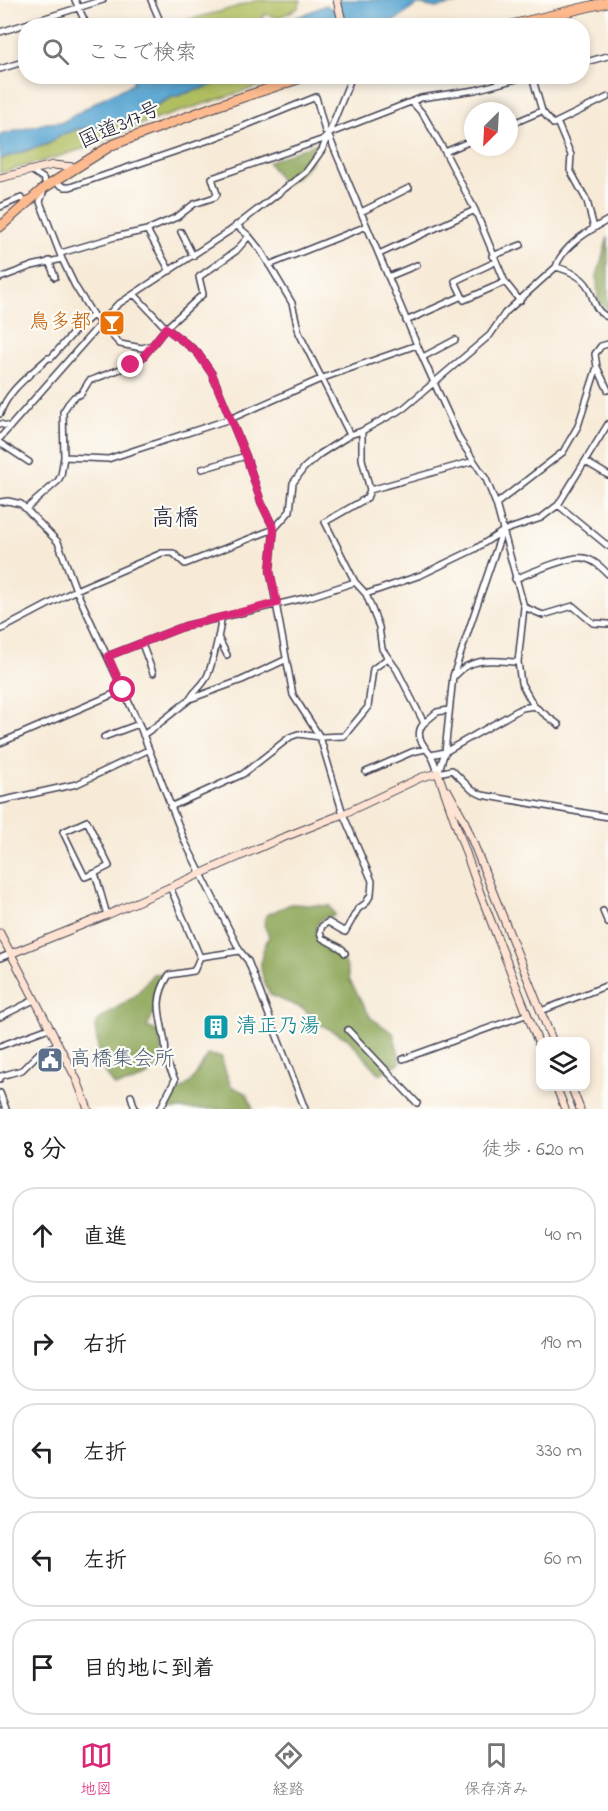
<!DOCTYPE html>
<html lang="ja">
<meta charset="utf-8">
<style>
:root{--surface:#fff;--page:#f6f6f6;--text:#202124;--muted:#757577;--line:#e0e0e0;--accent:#db2777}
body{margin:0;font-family:"Indie Flower","Klee One",sans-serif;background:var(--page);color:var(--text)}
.controls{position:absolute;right:18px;bottom:18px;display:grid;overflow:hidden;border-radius:12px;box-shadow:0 3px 9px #0003}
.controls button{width:54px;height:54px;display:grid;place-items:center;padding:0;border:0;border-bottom:2px solid var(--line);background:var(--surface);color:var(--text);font:30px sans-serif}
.compass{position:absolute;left:464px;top:102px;width:54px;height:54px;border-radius:50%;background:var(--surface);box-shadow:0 3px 9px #0003;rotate:204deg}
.stop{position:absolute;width:18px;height:18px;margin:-14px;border:4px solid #db2777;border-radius:50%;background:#fff}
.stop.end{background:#db2777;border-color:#fff;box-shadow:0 2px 6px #0008}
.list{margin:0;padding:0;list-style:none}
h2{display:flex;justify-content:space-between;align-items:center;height:78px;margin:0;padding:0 24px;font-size:26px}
h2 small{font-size:20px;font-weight:400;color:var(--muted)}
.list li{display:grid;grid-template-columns:39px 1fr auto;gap:18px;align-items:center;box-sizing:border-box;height:96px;margin:0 12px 12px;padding:0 12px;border:2px solid var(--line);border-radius:24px}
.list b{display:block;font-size:22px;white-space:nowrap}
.list em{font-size:20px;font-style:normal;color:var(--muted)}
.icon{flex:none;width:33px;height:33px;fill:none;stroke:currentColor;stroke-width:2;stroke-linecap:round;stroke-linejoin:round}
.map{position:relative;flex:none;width:608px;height:1109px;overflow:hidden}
.search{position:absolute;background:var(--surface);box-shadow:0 3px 9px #0003;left:18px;right:18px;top:18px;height:66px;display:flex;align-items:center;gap:15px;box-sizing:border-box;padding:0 21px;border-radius:24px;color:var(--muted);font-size:22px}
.sheet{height:618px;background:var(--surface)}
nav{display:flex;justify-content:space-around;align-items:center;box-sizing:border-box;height:84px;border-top:2px solid var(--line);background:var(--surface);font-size:16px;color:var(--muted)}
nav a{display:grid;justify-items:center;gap:3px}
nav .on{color:var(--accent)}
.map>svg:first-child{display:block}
.green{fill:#b0be61;stroke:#69704e;stroke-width:1.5}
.forest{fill:#8ca557;stroke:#576449;stroke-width:1.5}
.water{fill:#58a5d1;stroke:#3d6486;stroke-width:1.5}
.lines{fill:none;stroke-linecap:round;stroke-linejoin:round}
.street-casing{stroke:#424052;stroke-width:8}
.secondary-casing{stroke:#424052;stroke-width:9}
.highway-casing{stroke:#424052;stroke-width:11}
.street{stroke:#fff;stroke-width:5}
.secondary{stroke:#fee3d2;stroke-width:7}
.highway{stroke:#fcba8e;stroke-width:9}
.route{stroke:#db2777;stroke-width:8}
.labels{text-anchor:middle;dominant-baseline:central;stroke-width:4.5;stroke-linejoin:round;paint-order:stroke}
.street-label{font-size:21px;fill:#22223b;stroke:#fdfcf7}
.food-label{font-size:21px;fill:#c56008;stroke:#fdfcf7;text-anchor:end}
.culture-label{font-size:21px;fill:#0d838f;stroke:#fdfcf7;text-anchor:start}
.service-label{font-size:21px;fill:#4e5e75;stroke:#fdfcf7;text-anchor:start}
.quarter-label{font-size:24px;fill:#22223b;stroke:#fdfcf7}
</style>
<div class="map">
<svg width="608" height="1109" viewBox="0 0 608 1109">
<rect width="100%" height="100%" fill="#fdfcf7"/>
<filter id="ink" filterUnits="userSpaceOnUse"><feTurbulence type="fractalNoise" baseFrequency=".0167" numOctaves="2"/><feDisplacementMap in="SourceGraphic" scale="12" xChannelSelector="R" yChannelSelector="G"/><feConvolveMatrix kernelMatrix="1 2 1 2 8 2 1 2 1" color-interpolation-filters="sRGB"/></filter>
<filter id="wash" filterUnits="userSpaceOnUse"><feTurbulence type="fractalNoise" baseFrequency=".008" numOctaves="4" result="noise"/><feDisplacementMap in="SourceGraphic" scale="24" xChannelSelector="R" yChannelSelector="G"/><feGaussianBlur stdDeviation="1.35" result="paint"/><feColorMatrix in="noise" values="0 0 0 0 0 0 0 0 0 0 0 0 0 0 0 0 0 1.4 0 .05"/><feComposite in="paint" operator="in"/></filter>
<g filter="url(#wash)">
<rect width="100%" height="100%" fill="#f7ead7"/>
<path class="green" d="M258,0H301L298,8L278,18L266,14L258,22L247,25H167L219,12Z
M222,77H289L144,123L94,145L57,157L0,173V159L49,144L59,136L78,129L100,128L125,119L144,112L170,98L213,85Z"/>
<path class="forest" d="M322,141C314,161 304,174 284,185L268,162Z
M608,237V310L598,301L597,276Z
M291,904L330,906L335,915L321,919L317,925L316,935L339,952L346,965L350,981L371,1018L393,1033L401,1062L380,1074L348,1039L316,1022L304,1009L270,995C259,972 257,960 269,936L264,925L266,915Z
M165,973L158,990L153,1014L147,1027L159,1032C169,1068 149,1081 115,1086L97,1062L98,1047L95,1028L97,1021L135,996L153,974Z
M208,1055L222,1057L223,1065L231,1086L247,1094L253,1109H167L173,1096L191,1082Z"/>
<path class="water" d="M337,0H474L436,8L418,4L394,21L375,25H346L344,22L339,26H265L296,18L326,5L333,10Z
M133,77H224L213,85L170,98L144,112L125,119L100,128L78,129L59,136L49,143L0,159V135L47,123L63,122L105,97L133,84Z"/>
</g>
<g filter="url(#ink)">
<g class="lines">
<g class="street-casing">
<path id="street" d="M75,0L87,26
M144,26L160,21L151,0
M0,32L103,0
M582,63L608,56
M0,69L26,61
M532,76L542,111L553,124L608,97
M412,102L423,114L445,152L475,210L505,282L520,301
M557,122L571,155L570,170L587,201L594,228
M509,125L542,111
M445,152L473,140
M32,171L43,178L46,184L40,202L62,259L75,286L93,315L120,344L142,348L152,345
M55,182L64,187H70L212,139L316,97L325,131L328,134L417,345L460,440L486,479L496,504L524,607L518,662L521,683L534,706L522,708L445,752L431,755
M0,207L21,198L27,204
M361,212L409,188
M236,225L249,236
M147,230L170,271
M181,232L193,256
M61,253L115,237L147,230L177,217L194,204L215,197L217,194L212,178L324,139L328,134L421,98L475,90L528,76
M379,254L475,210
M492,256L521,245
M49,261L55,277
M495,262L455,281L464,300L505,282
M269,265L367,226
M556,267C562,246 590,230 608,220
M388,277L417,265
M0,278L32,266L62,259
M134,294L166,328L197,352L212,374L246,456L261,502L274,529L270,571L293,695L320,737L343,814L372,881L371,894L366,903L358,909L345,932L328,922L322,926L320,932L322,938L342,949L345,953
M406,321L462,296
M608,344L601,346L595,354L597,367L608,390
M423,357L455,340
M0,414C8,390 30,375 48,358H51L74,332L93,315
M0,424L10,427
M0,438L117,305L231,230L306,172L322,150L352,76
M0,443L29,462
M64,457L108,459L126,453L230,419L323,378L417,345
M586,462L608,475
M202,469L246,456
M370,490L474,461
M0,502L8,501L21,504L58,542L76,590L139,724L185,842L240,951L248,961L305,1109
M496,504L563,452L578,426L597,367
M558,505L608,546
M26,509L58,481L61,475L64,457L63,412L68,404L74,397L81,394L89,381L131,365L143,357L166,328L203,294L199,277L236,251L249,236L261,251L292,303L299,333L350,435
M515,579C530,573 570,555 584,558C594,560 601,567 608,574
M355,582L325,522L367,498L370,490L362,459V431
M366,594L379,627L382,649L397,670L424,723L437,712L449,710
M524,607L543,615L573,606L593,623L608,624
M0,630L76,590L162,553H173L185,564L274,529L290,511L293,483L304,468L320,454L350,435L362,431L404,408L490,335L505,313L556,267C567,270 582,276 588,287C594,298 594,312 608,317
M218,637L227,655
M142,644L153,673
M108,656L185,626L309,597L355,582L366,594L421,575L475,549L503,531L541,518L558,505L608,424
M456,675C472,656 495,661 518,662
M190,699C194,691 201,687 205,680C211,672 221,628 221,618
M534,706L559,725
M424,723C414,734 422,744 430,754C434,759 436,767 438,773
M143,735L156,726L190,699L242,680L285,660
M104,737L139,724
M0,743L123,690
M366,772L412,752L425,749
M438,773L445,752L453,676L502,532
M438,773L452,770L472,790L482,795L608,817
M0,801L77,784L148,750
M170,807L243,774L290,737L298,734L320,737L344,736L368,707L373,669L388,658
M95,873L109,866L87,821L63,832L85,877L95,873L107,915
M170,887L200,957
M603,911L608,923
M0,958L10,954
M541,1011L608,985
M0,1017L34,1000
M348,1030L417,1103
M0,1046L49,1028
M403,1059L528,1014
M0,1079L1,1076L22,1070L39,1053L58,1044
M0,1093L6,1109
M131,1096L135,1109
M160,1109L175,1080C172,1073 167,1065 166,1058C165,1053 166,1048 165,1043C161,1016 152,1001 169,975L194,971L200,957L240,951"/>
</g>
<g class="secondary-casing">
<path id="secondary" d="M337,0L343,26
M0,178L53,165L74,167
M438,773L480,893L540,1047
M448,791L464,820L553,1042
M0,933L77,1080L88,1109
M10,954L107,915L277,840L343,814L422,777L438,773
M556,1086L565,1109
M571,1086L580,1109"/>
</g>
<g class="highway-casing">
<path id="highway" d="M507,26L608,2
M0,227L44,188L112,145L216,106L307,76"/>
</g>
<use href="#street" class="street"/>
<use href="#secondary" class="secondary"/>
<use href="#highway" class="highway"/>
</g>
</g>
<g class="lines" filter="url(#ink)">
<path class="route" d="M123,690L108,656L185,626L277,603L270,571L274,529L261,502L246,456L212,374L197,352L166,328L143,357L131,365"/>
</g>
<defs>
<g id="bar-square" transform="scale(1.35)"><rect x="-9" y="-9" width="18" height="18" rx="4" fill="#e8710a" stroke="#fdfcf7"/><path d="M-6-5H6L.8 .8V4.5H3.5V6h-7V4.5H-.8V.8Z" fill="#fff"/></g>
<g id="building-square" transform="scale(1.35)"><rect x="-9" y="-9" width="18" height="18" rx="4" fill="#0f9aa8" stroke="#fdfcf7"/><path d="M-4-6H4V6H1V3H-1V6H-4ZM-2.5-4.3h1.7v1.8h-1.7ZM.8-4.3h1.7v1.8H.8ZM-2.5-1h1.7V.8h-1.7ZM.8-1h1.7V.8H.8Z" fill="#fff"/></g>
<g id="civic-square" transform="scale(1.35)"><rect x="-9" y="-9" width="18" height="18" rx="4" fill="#5c6f8a" stroke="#fdfcf7"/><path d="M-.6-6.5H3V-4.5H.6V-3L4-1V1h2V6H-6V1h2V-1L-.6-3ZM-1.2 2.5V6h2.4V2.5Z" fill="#fff"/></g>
</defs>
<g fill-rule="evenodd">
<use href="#bar-square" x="112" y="323"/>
<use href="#building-square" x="216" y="1027"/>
<use href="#civic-square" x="50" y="1060"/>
</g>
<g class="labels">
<g class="street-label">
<text transform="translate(120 126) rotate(-24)">国道317号</text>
</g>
<g class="food-label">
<text x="92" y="323">鳥多都</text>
</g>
<g class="culture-label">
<text x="236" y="1027">清正乃湯</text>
</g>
<g class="service-label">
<text x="70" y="1060">高橋集会所</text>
</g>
<g class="quarter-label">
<text x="175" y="519">高橋</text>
</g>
</g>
</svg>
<div class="controls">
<button><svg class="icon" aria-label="layers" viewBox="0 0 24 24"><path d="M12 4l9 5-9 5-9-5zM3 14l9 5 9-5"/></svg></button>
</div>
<svg class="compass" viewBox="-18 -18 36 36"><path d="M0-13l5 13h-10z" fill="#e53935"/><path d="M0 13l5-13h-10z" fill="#757577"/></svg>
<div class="stop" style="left:123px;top:690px"></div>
<div class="stop end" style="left:131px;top:365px"></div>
<div class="search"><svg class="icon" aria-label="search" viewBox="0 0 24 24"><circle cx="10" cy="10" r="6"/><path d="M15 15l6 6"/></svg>ここで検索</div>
</div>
<section class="sheet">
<h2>8 分<small>徒歩 · 620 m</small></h2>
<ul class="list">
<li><svg class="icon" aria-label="ahead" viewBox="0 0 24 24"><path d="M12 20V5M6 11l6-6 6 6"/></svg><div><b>直進</b></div><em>40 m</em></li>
<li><svg class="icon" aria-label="right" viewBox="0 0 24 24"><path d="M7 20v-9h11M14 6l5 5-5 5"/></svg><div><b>右折</b></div><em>190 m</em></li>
<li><svg class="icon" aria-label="left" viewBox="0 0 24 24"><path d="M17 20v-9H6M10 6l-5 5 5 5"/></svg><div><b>左折</b></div><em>330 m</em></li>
<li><svg class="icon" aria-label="left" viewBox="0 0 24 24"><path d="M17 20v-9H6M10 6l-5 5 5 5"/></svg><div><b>左折</b></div><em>60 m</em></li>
<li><svg class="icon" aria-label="arrive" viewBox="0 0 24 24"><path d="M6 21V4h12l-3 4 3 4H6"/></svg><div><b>目的地に到着</b></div></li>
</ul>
</section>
<nav>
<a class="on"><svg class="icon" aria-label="map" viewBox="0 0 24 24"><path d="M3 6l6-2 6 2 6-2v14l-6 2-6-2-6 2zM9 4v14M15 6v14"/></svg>地図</a>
<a><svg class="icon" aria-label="directions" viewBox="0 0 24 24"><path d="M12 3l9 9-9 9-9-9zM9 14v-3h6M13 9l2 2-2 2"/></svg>経路</a>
<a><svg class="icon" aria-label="saved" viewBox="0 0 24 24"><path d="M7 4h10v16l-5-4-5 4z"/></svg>保存済み</a>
</nav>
